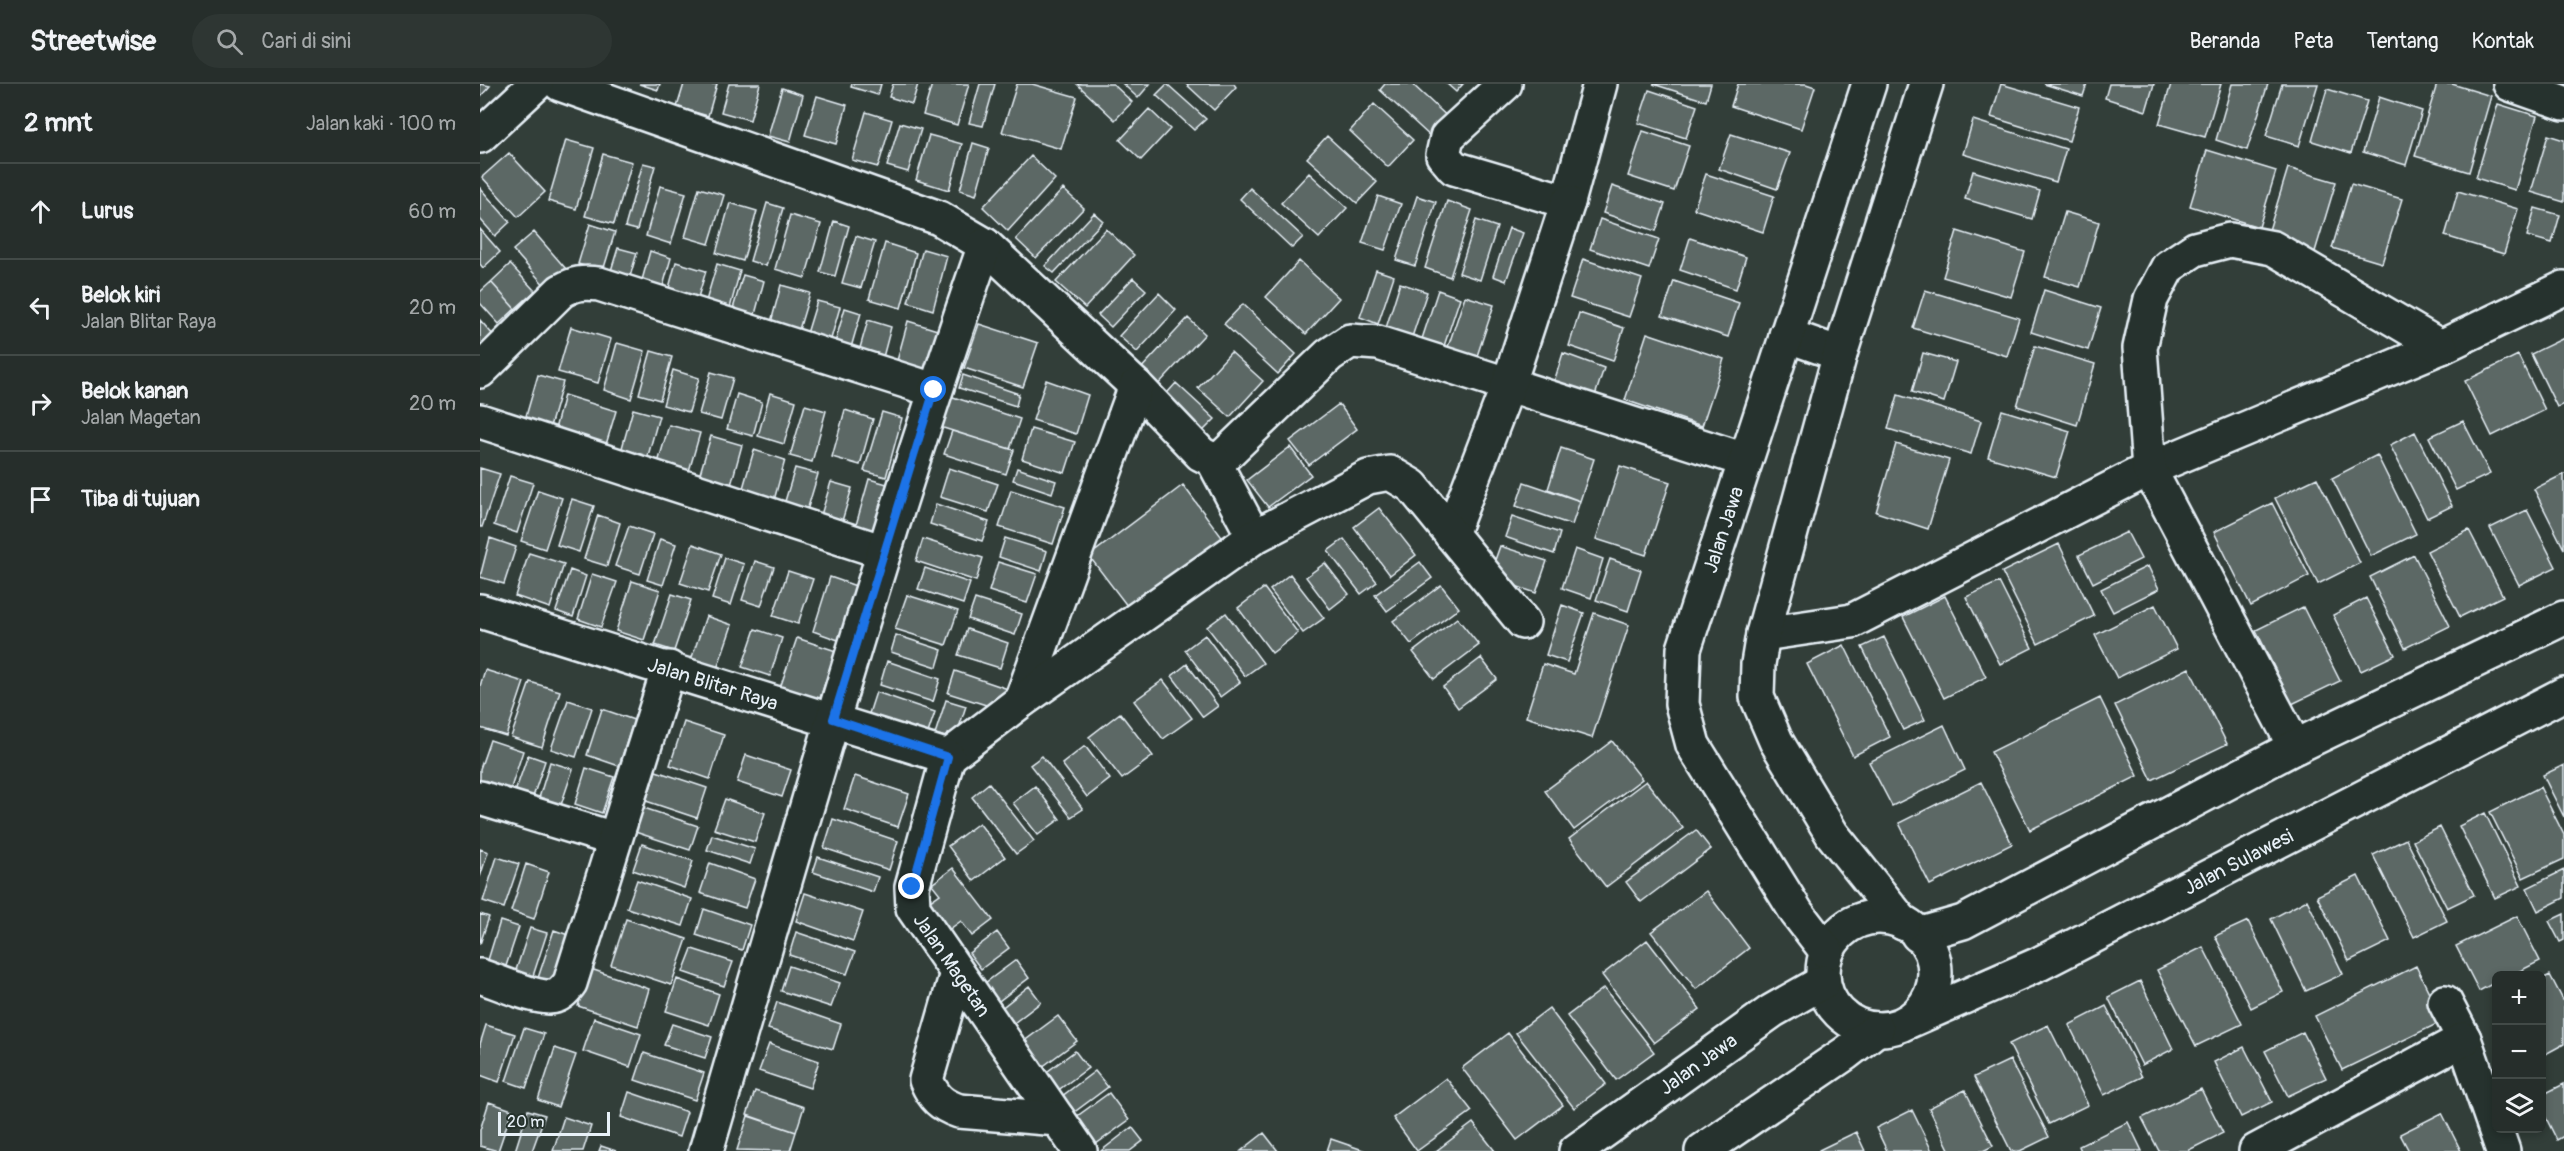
<!DOCTYPE html>
<html lang="id">
<meta charset="utf-8">
<style>
:root{--surface:#262e2b;--page:#2e3633;--text:#f1f3f6;--muted:#a4a8a9;--line:#424a47}
body{margin:0;font-family:Pangolin,sans-serif;background:var(--page);color:var(--text)}
.controls{position:absolute;right:18px;bottom:18px;display:grid;overflow:hidden;border-radius:9px;box-shadow:0 3px 9px #0003}
.controls button{width:54px;height:54px;display:grid;place-items:center;padding:0;border:0;border-bottom:2px solid var(--line);background:var(--surface);color:var(--text);font:30px sans-serif}
.scale{position:absolute;left:18px;bottom:15px;width:112px;box-sizing:border-box;padding-left:6px;border:3px solid #e8f1f8;border-top:0;font-size:16px;line-height:21px;white-space:nowrap;color:#e8f1f8;-webkit-text-stroke:4px #26332d;paint-order:stroke}
.stop{position:absolute;width:18px;height:18px;margin:-14px;border:4px solid #1a73e8;border-radius:50%;background:#fff}
.stop.end{background:#1a73e8;border-color:#fff;box-shadow:0 2px 6px #0008}
.list{margin:0;padding:0;list-style:none}
h2{display:flex;justify-content:space-between;align-items:center;height:78px;margin:0;padding:0 24px;font-size:26px}
h2 small{font-size:20px;font-weight:400;color:var(--muted)}
.list li{display:grid;grid-template-columns:39px 1fr auto;gap:18px;align-items:center;box-sizing:border-box;height:96px;padding:0 24px;border-top:2px solid var(--line)}
.list b{display:block;font-size:22px;white-space:nowrap}
.list p{margin:0;font-size:20px;white-space:nowrap;color:var(--muted)}
.list em{font-size:20px;font-style:normal;color:var(--muted)}
.icon{flex:none;width:33px;height:33px;fill:none;stroke:currentColor;stroke-width:2;stroke-linecap:round;stroke-linejoin:round}
.map{position:relative;flex:none;width:2084px;height:1067px;overflow:hidden}
header{display:flex;align-items:center;gap:36px;box-sizing:border-box;height:84px;padding:0 30px;background:var(--surface);border-bottom:2px solid var(--line)}
header strong{font-size:28px}
nav{display:flex;gap:33px;margin-inline-start:auto;font-size:21px}
.search{width:420px;height:54px;background:var(--page);display:flex;align-items:center;gap:15px;box-sizing:border-box;padding:0 21px;border-radius:33px;color:var(--muted);font-size:22px}
main{display:flex}
aside{flex:1;background:var(--surface)}
.map>svg:first-child{display:block}
.building{fill:#5c6865;stroke:#e8f1f8;stroke-width:1.5}
.lines{fill:none;stroke-linecap:round;stroke-linejoin:round}
.minor-casing{stroke:#e8f1f8;stroke-width:38}
.secondary-casing{stroke:#e8f1f8;stroke-width:38}
.minor{stroke:#26332d;stroke-width:33}
.secondary{stroke:#26332d;stroke-width:33}
.route{stroke:#1a73e8;stroke-width:8}
.labels{text-anchor:middle;dominant-baseline:central;stroke-width:4.5;stroke-linejoin:round;paint-order:stroke}
.street-label{font-size:20px;fill:#e8f1f8;stroke:#26332d}
</style>
<header>
<strong>Streetwise</strong>
<div class="search"><svg class="icon" aria-label="search" viewBox="0 0 24 24"><circle cx="10" cy="10" r="6"/><path d="M15 15l6 6"/></svg>Cari di sini</div>
<nav><a>Beranda</a><a>Peta</a><a>Tentang</a><a>Kontak</a></nav>
</header>
<main>
<aside>
<h2>2 mnt<small>Jalan kaki · 100 m</small></h2>
<ul class="list">
<li><svg class="icon" aria-label="ahead" viewBox="0 0 24 24"><path d="M12 20V5M6 11l6-6 6 6"/></svg><div><b>Lurus</b></div><em>60 m</em></li>
<li><svg class="icon" aria-label="left" viewBox="0 0 24 24"><path d="M17 20v-9H6M10 6l-5 5 5 5"/></svg><div><b>Belok kiri</b><p>Jalan Blitar Raya</p></div><em>20 m</em></li>
<li><svg class="icon" aria-label="right" viewBox="0 0 24 24"><path d="M7 20v-9h11M14 6l5 5-5 5"/></svg><div><b>Belok kanan</b><p>Jalan Magetan</p></div><em>20 m</em></li>
<li><svg class="icon" aria-label="arrive" viewBox="0 0 24 24"><path d="M6 21V4h12l-3 4 3 4H6"/></svg><div><b>Tiba di tujuan</b></div></li>
</ul>
</aside>
<div class="map">
<svg width="2084" height="1067" viewBox="0 0 2084 1067">
<rect width="100%" height="100%" fill="#323e39"/>
<filter id="ink" filterUnits="userSpaceOnUse"><feTurbulence type="fractalNoise" baseFrequency=".0167" numOctaves="2"/><feDisplacementMap in="SourceGraphic" scale="12" xChannelSelector="R" yChannelSelector="G"/><feConvolveMatrix kernelMatrix="1 2 1 2 8 2 1 2 1" color-interpolation-filters="sRGB"/></filter>
<g filter="url(#ink)">
<path class="building" d="M0,0L10,2L0,13Z
M159,0H180L178,6Z
M204,0H237L228,32L197,23Z
M249,0H280L270,36L241,28Z
M372,0H401L398,11L371,3Z
M413,0H438L432,20L409,13Z
M452,0H489L477,41L443,31Z
M500,0H515L503,42L489,39Z
M537,0H552L597,13L581,65L522,48Z
M597,0H633L652,18L635,36Z
M643,0H670L658,14Z
M687,0L726,35L714,46L676,11Z
M706,0H754L756,3L734,26Z
M905,0H932L971,36L953,55L900,6Z
M967,0H983L976,8Z
M1173,0H1231L1226,17Z
M1258,0H1326L1335,3L1321,45L1251,22Z
M1521,0L1599,23L1589,57L1511,33Z
M1564,0H1607L1603,12Z
M1629,0H1674L1666,27L1625,14Z
M1691,0H1741L1725,53L1679,40Z
M1752,0H1788L1767,66L1736,56Z
M1802,0H1838L1819,62L1786,52Z
M1957,0H1972L2011,12L1989,88L1935,72Z
M302,4L323,11L310,58L288,52Z
M1847,5L1887,17L1871,69L1832,57Z
M1169,6L1217,22L1206,54L1158,39Z
M337,12L367,21L356,60L325,51Z
M1899,13L1942,27L1926,81L1883,68Z
M894,20L933,56L908,83L870,47Z
M2018,20L2057,32L2035,106L1996,94Z
M669,25L690,45L661,76L640,56Z
M386,28L412,36L398,83L372,76Z
M1493,36L1586,65L1576,98L1483,70Z
M420,39L441,45L428,88L407,82Z
M1163,47L1209,62L1194,107L1148,92Z
M1251,50L1310,69L1297,105L1239,85Z
M449,51L482,60L469,106L436,96Z
M2068,51L2084,56V118L2051,108Z
M847,52L897,98L877,119L827,74Z
M86,56L114,64L96,125L68,117Z
M493,59L509,64L496,111L480,106Z
M1727,66L1796,87L1779,143L1710,122Z
M29,69L65,108L38,133L2,93Z
M123,70L152,78L134,140L105,132Z
M551,72L575,95L528,147L503,123Z
M163,79L175,82L157,146L145,143Z
M1808,84L1856,98L1834,171L1786,156Z
M1493,87L1560,107L1552,135L1485,115Z
M829,89L867,124L839,154L801,119Z
M1226,90L1294,112L1283,148L1214,125Z
M1871,100L1922,115L1902,179L1852,164Z
M180,102L206,109L191,160L166,152Z
M1132,102L1185,120L1176,147L1123,129Z
M0,104L30,138L15,152L0,135Z
M219,104L244,111L229,160L205,153Z
M770,104L823,153L812,164L760,115Z
M583,105L604,124L556,174L536,155Z
M1978,107L2038,125L2024,170L1965,152Z
M898,112L921,120L905,166L882,159Z
M937,112L956,118L935,182L916,176Z
M967,117L992,126L970,193L945,184Z
M250,119L277,127L263,177L236,169Z
M287,119L303,124L286,182L270,177Z
M2055,124L2080,131L2072,159L2047,152Z
M1585,128L1619,138L1600,203L1565,193Z
M614,129L623,137L574,189L565,182Z
M310,131L341,140L325,194L295,185Z
M1120,135L1179,155L1169,185L1110,165Z
M996,136L1017,143L1000,196L979,189Z
M354,137L369,142L355,192L340,188Z
M110,140L135,148L123,187L98,180Z
M1029,144L1043,149L1026,197L1013,192Z
M0,145L20,168L3,184L0,180Z
M626,145L654,171L605,224L576,198Z
M1477,147L1545,168L1531,213L1463,193Z
M54,148L86,185L66,203L33,166Z
M376,152L395,158L381,204L362,199Z
M1210,154L1266,173L1256,205L1200,186Z
M405,159L436,169L421,224L389,215Z
M138,164L157,169L148,199L129,193Z
M443,165L467,172L453,226L428,218Z
M170,167L191,174L180,213L159,207Z
M1103,175L1162,195L1149,233L1090,214Z
M819,177L859,214L826,250L786,213Z
M196,178L226,187L215,223L186,215Z
M30,180L55,207L35,225L11,198Z
M237,180L260,187L250,224L226,217Z
M896,186L914,192L898,240L880,233Z
M263,191L284,197L274,234L252,228Z
M653,194L666,206L631,243L618,231Z
M1194,197L1259,219L1248,253L1182,232Z
M11,198L35,225L19,240L0,219V208Z
M920,199L947,208L932,253L906,244Z
M301,201L330,209L318,249L290,242Z
M958,206L980,214L962,268L940,261Z
M1445,206L1539,234L1527,272L1433,244Z
M1564,206L1621,224L1608,266L1551,248Z
M679,209L696,226L657,268L639,252Z
M985,212L1014,221L996,275L967,266Z
M337,217L360,223L349,262L325,256Z
M763,220L816,270L798,290L744,240Z
M365,224L381,229L370,267L354,262Z
M1099,229L1144,244L1133,277L1089,262Z
M708,234L725,250L674,305L657,289Z
M0,236L14,252L0,265Z
M388,236L411,243L402,277L378,271Z
M428,237L467,249L453,296L415,284Z
M499,240L558,259L543,303L484,284Z
M91,243L131,255L118,299L78,288Z
M1167,249L1244,275L1222,342L1145,316Z
M2084,254V320L2077,323L2051,270Z
M137,259L165,267L151,315L124,306Z
M1555,262L1615,280L1597,341L1537,322Z
M171,267L192,273L180,316L159,310Z
M751,268L783,297L750,333L718,304Z
M1083,269L1124,284L1114,315L1073,301Z
M1443,269L1476,278L1464,318L1432,308Z
M2038,271L2065,326L2012,352L1985,297Z
M193,286L219,294L209,328L183,321Z
M231,288L253,294L241,336L219,330Z
M58,291L83,298L69,346L44,339Z
M483,291L539,310L536,322L479,304Z
M566,296L608,311L596,350L553,336Z
M696,299L735,335L718,352L680,317Z
M290,309L316,317L304,360L278,352Z
M257,310L282,318L273,352L247,345Z
M84,311L136,327L125,364L74,349Z
M467,311L540,335L530,365L457,342Z
M1418,311L1501,337L1491,370L1408,345Z
M859,320L877,345L829,381L810,357Z
M325,321L346,327L332,378L310,372Z
M153,325L179,332L166,379L140,371Z
M365,326L393,335L380,381L352,373Z
M1522,326L1590,347L1576,393L1508,373Z
M402,328L422,334L406,393L384,387Z
M1983,337L2010,390L1976,406L1949,353Z
M189,341L220,349L207,394L176,386Z
M551,345L595,358L585,389L542,375Z
M472,347L534,366L526,390L464,370Z
M1935,348L1972,422L1947,434L1910,361Z
M231,352L262,361L248,412L216,403Z
M1416,360L1469,376L1448,445L1396,428Z
M810,363L831,391L788,423L767,396Z
M1081,364L1114,375L1100,417L1068,405Z
M274,366L305,376L293,420L261,411Z
M1897,371L1936,450L1891,472L1852,394Z
M1140,382L1190,398L1166,471L1116,455Z
M0,384L20,390L2,443H0Z
M315,384L338,390L326,430L303,424Z
M469,384L518,400L508,428L460,413Z
M537,384L576,397L572,409L533,396Z
M2084,390V465L2054,405Z
M30,392L53,399L37,449L14,441Z
M1837,394L1880,479L1838,500L1795,414Z
M389,395L407,400L393,446L376,441Z
M351,398L372,404L359,447L338,441Z
M1044,398L1100,417L1092,441L1036,422Z
M703,401L744,456L651,527L609,472Z
M58,406L82,414L65,465L41,457Z
M531,406L585,423L573,460L519,443Z
M92,415L114,422L99,468L77,461Z
M1792,419L1829,492L1771,522L1734,448Z
M456,420L509,438L502,457L450,440Z
M899,424L936,471L910,491L874,443Z
M2047,426L2076,483L2039,501L2010,444Z
M118,431L140,439L127,482L104,475Z
M1032,433L1080,449L1074,470L1025,453Z
M149,442L173,450L160,490L135,482Z
M1989,446L2023,512L1980,533L1947,467Z
M1647,448L1661,475L1613,499L1599,471Z
M10,454L36,463L24,500L0,493Z
M525,454L567,467L561,487L519,473Z
M180,455L196,460L183,501L167,496Z
M443,455L503,474L496,497L436,477Z
M864,455L897,498L881,510L848,467Z
M213,460L241,470L228,508L200,499Z
M1579,460L1614,532L1558,560L1522,488Z
M1020,462L1067,477L1056,509L1009,493Z
M1095,465L1123,475L1111,514L1082,504Z
M49,469L84,480L70,524L35,512Z
M1934,471L1970,542L1925,564L1890,493Z
M245,474L264,480L251,521L232,515Z
M1130,475L1161,486L1148,527L1116,516Z
M275,477L294,483L281,522L262,516Z
M518,478L557,490L547,519L509,507Z
M940,478L952,494L907,527L895,511Z
M845,479L869,510L850,525L826,493Z
M1668,482L1679,505L1633,528L1621,505Z
M445,484L490,499L483,520L438,505Z
M90,486L106,492L93,533L76,527Z
M308,487L333,495L318,540L293,532Z
M112,490L137,498L121,543L98,535Z
M810,490L844,534L823,549L790,506Z
M350,493L379,503L361,557L333,547Z
M152,497L180,506L164,556L136,547Z
M1519,498L1552,564L1520,580L1486,513Z
M961,501L979,524L931,560L913,537Z
M784,504L818,549L792,569L758,524Z
M192,510L211,516L194,567L175,561Z
M427,511L478,527L466,561L415,545Z
M1465,512L1506,593L1464,614L1423,533Z
M1886,514L1915,571L1881,587L1853,531Z
M495,515L542,530L535,551L488,535Z
M1082,521L1104,529L1087,578L1066,571Z
M1675,521L1697,565L1637,594L1615,551Z
M1823,523L1860,597L1812,620L1776,546Z
M746,529L783,579L765,592L727,543Z
M1114,529L1149,541L1112,654L1046,633L1063,580L1094,590Z
M226,532L252,541L237,585L211,576Z
M977,534L999,561L954,595L933,568Z
M275,545L302,554L290,592L262,583Z
M487,545L528,559L520,584L478,571Z
M416,551L462,566L457,583L411,568Z
M725,551L760,598L740,613L705,566Z
M1404,553L1445,636L1423,646L1382,563Z
M317,554L356,567L339,617L300,604Z
M1364,561L1410,653L1373,672L1327,580Z
M1001,574L1017,595L978,624L963,603Z
M407,577L460,595L453,618L400,601Z
M707,580L738,622L723,633L692,592Z
M1709,584L1747,660L1672,696L1635,621Z
M5,586L44,598L26,652L0,644V602Z
M475,587L528,605L522,626L468,609Z
M683,596L712,634L683,655L654,617Z
M50,598L80,607L62,663L31,653Z
M396,608L455,628L444,661L385,642Z
M1620,614L1658,692L1550,746L1511,668Z
M88,616L112,624L96,673L71,665Z
M466,616L486,622L475,656L455,650Z
M122,625L154,636L139,682L107,671Z
M640,629L673,672L642,695L609,653Z
M204,638L244,651L230,695L190,681Z
M1464,641L1485,686L1412,722L1389,678Z
M10,656L43,667L30,707L0,697V685Z
M1132,657L1162,695L1094,746L1065,707Z
M605,662L630,695L607,713L582,680Z
M48,671L65,677L52,716L34,711Z
M266,671L311,686L302,713L257,698Z
M562,672L603,725L591,733L550,681Z
M70,678L93,685L81,721L59,714Z
M2084,681V733L2063,691Z
M106,684L134,693L122,729L95,720Z
M176,687L227,704L217,734L166,717Z
M375,692L429,710L418,743L364,725Z
M1166,697L1203,744L1126,803L1089,755Z
M1501,698L1532,760L1450,801L1419,739Z
M509,699L554,757L536,770L492,713Z
M555,702L580,735L558,751L533,719Z
M2060,703L2084,751V775L2043,794L2010,728Z
M245,715L285,729L275,758L234,745Z
M161,723L218,742L210,766L152,747Z
M2005,729L2041,802L2015,814L1979,742Z
M353,735L418,757L409,786L344,764Z
M499,739L525,773L494,797L468,762Z
M1960,743L1994,811L1967,824L1933,757Z
M1216,746L1231,765L1161,818L1146,798Z
M232,751L275,765L270,780L227,766Z
M1926,755L1967,837L1934,853L1893,771Z
M162,760L213,777L204,804L153,786Z
M0,765L8,768L0,793Z
M17,773L39,780L24,824L3,817Z
M338,773L398,793L393,808L333,788Z
M230,779L275,795L265,824L220,809Z
M46,780L69,788L54,835L31,827Z
M473,784L513,836L492,852L481,837L460,852L439,825L460,810L452,800Z
M2084,786V814L2058,827L2047,804Z
M1878,792L1910,857L1869,877L1837,812Z
M157,796L212,815L203,842L147,824Z
M1226,807L1269,864L1216,905L1171,848Z
M325,809L383,828L373,857L316,837Z
M1827,816L1863,890L1826,907L1791,835Z
M224,825L270,841L262,866L216,851Z
M0,830L9,833L0,860Z
M2084,830V856L2080,858L2069,837Z
M2037,832L2060,877L2030,892H2016V898L1999,907L1976,862Z
M146,835L207,855L191,901L131,881Z
M20,837L39,843L26,882L8,876Z
M1768,837L1803,908L1771,924L1735,852Z
M50,844L67,849L52,895L35,889Z
M74,846L91,852L73,906L56,900Z
M316,848L375,868L367,890L309,871Z
M517,848L529,864L501,885L489,869Z
M1167,856L1220,925L1174,959L1122,891Z
M1723,863L1762,940L1716,962L1677,886Z
M212,865L253,878L244,902L203,888Z
M536,876L549,894L515,920L501,902Z
M309,882L360,899L351,923L301,907Z
M1936,882L1963,937L1862,986L1835,932Z
M111,885L169,905L158,942L98,922Z
M2070,891L2084,918V960L2062,972V895Z
M197,895L239,910L229,941L186,927Z
M1660,897L1693,965L1662,981L1628,913Z
M549,902L561,918L530,942L519,926Z
M1124,904L1174,968L1136,996L1087,932Z
M297,918L361,940L353,965L288,945Z
M1626,922L1662,993L1624,1011L1589,941Z
M1069,924L1126,1000L1094,1024L1036,949Z
M578,932L597,957L558,986L539,961Z
M114,934L161,950L150,983L103,967Z
M192,940L232,953L225,974L184,961Z
M6,941L35,950L19,998L0,991V960Z
M1568,941L1608,1021L1569,1040L1529,960Z
M44,944L64,950L46,1004L26,997Z
M1823,948L1846,994L1808,1012L1785,967Z
M1028,949L1083,1021L1037,1056L982,984Z
M289,960L339,977L330,1004L279,987Z
M1764,963L1792,1018L1761,1033L1734,978Z
M75,964L96,971L78,1023L58,1016Z
M595,967L608,984L573,1010L560,993Z
M164,969L224,989L215,1016L155,996Z
M1530,976L1569,1053L1540,1067H1531L1494,993Z
M615,987L628,1003L585,1035L573,1019Z
M966,994L992,1027L937,1067L913,1034Z
M2084,1000V1052L2077,1056L2062,1026V1011Z
M1721,1005L1743,1049L1707,1067H1679L1662,1034Z
M1485,1006L1513,1062L1503,1067H1470L1449,1024Z
M275,1007L324,1023L316,1048L267,1031Z
M149,1008L207,1028L199,1053L141,1033Z
M629,1009L649,1036L616,1060L596,1033Z
M9,1018L32,1026L18,1067L0,1062V1046Z
M48,1026L65,1031L52,1067H35Z
M1432,1026L1452,1067H1407L1396,1044Z
M1962,1029L1981,1067H1929L1920,1050Z
M268,1032L316,1048L310,1067L257,1066Z
M84,1033L111,1042L103,1067H73Z
M1648,1038L1662,1067H1601L1599,1062Z
M993,1039L1015,1067H956Z
M652,1043L663,1057L650,1067H621Z
M1376,1048L1385,1067H1339V1066Z
M784,1049L798,1067H761Z
M851,1055L886,1067H847Z
M121,1062L136,1067H119Z"/>
<g class="lines">
<g class="minor-casing">
<g id="minor">
<path d="M80,0L459,134L505,161L656,302L721,370L733,376L743,373L849,271L870,257L898,259L1265,376"/>
<path d="M1025,0L967,53L963,71L974,84L1088,118L1120,0"/>
<path d="M2030,0L2084,19"/>
<path d="M0,52L56,0"/>
<path d="M0,287L81,207C95,199 103,198 119,200L454,306"/>
<path d="M0,337L404,468"/>
<path d="M733,376L774,453"/>
<path d="M971,450L1028,302L1088,118"/>
<path id="s1" d="M0,527L468,673"/>
<path d="M1283,550L1372,537L1669,385L1961,263L2084,204"/>
<path d="M541,617L656,302"/>
<path d="M1815,663L1669,385L1660,264L1671,215L1688,183L1715,165L1750,156L1793,164L1961,263"/>
<path d="M468,673L541,617L774,453L888,393L910,389L932,402L1043,538"/>
<path id="s2" d="M468,673L432,803L433,824L600,1067"/>
<path d="M0,714L134,755"/>
<path d="M1438,851L1483,838L1815,663L2084,534"/>
<path d="M477,889L446,996C454,1014 461,1021 479,1027L578,1035"/>
<path d="M0,892C16,897 62,918 75,912C82,910 86,904 90,899L189,584"/>
<path d="M1965,918L1984,955L2023,1067"/>
<path id="s3" d="M1429,937L1559,880L2084,610"/>
<path d="M226,1067C315,764 401,459 505,161"/>
<path d="M1776,1067L1984,955"/>
</g>
</g>
<g class="secondary-casing">
<g id="secondary">
<path d="M1306,251L1360,270"/>
<circle cx="1399" cy="889" r="56"/>
<path d="M1423,839L1352,750L1296,657L1277,613L1278,580L1283,550L1360,270L1446,0"/>
<path id="s4" d="M1347,868L1317,829L1213,661L1202,620L1204,565L1389,0"/>
<path id="s5" d="M1096,1067L1292,927L1343,898"/>
<path d="M1222,1067L1366,969L1397,945"/>
</g>
</g>
<use href="#minor" class="minor"/>
<use href="#secondary" class="secondary"/>
</g>
</g>
<g class="lines" filter="url(#ink)">
<path class="route" d="M432,803L468,673L353,635L454,306"/>
</g>
<g class="labels">
<g class="street-label">
<text stroke="none"><textPath href="#s4" startOffset="470">Jalan Jawa</textPath></text>
<text stroke="none"><textPath href="#s1" startOffset="244">Jalan Blitar Raya</textPath></text>
<text stroke="none"><textPath href="#s3" startOffset="366">Jalan Sulawesi</textPath></text>
<text stroke="none"><textPath href="#s2" startOffset="225">Jalan Magetan</textPath></text>
<text stroke="none"><textPath href="#s5" startOffset="150">Jalan Jawa</textPath></text>
</g>
</g>
</svg>
<div class="controls">
<button>+</button>
<button>−</button>
<button><svg class="icon" aria-label="layers" viewBox="0 0 24 24"><path d="M12 4l9 5-9 5-9-5zM3 14l9 5 9-5"/></svg></button>
</div>
<div class="scale">20 m</div>
<div class="stop" style="left:454px;top:306px"></div>
<div class="stop end" style="left:432px;top:803px"></div>
</div>
</main>
